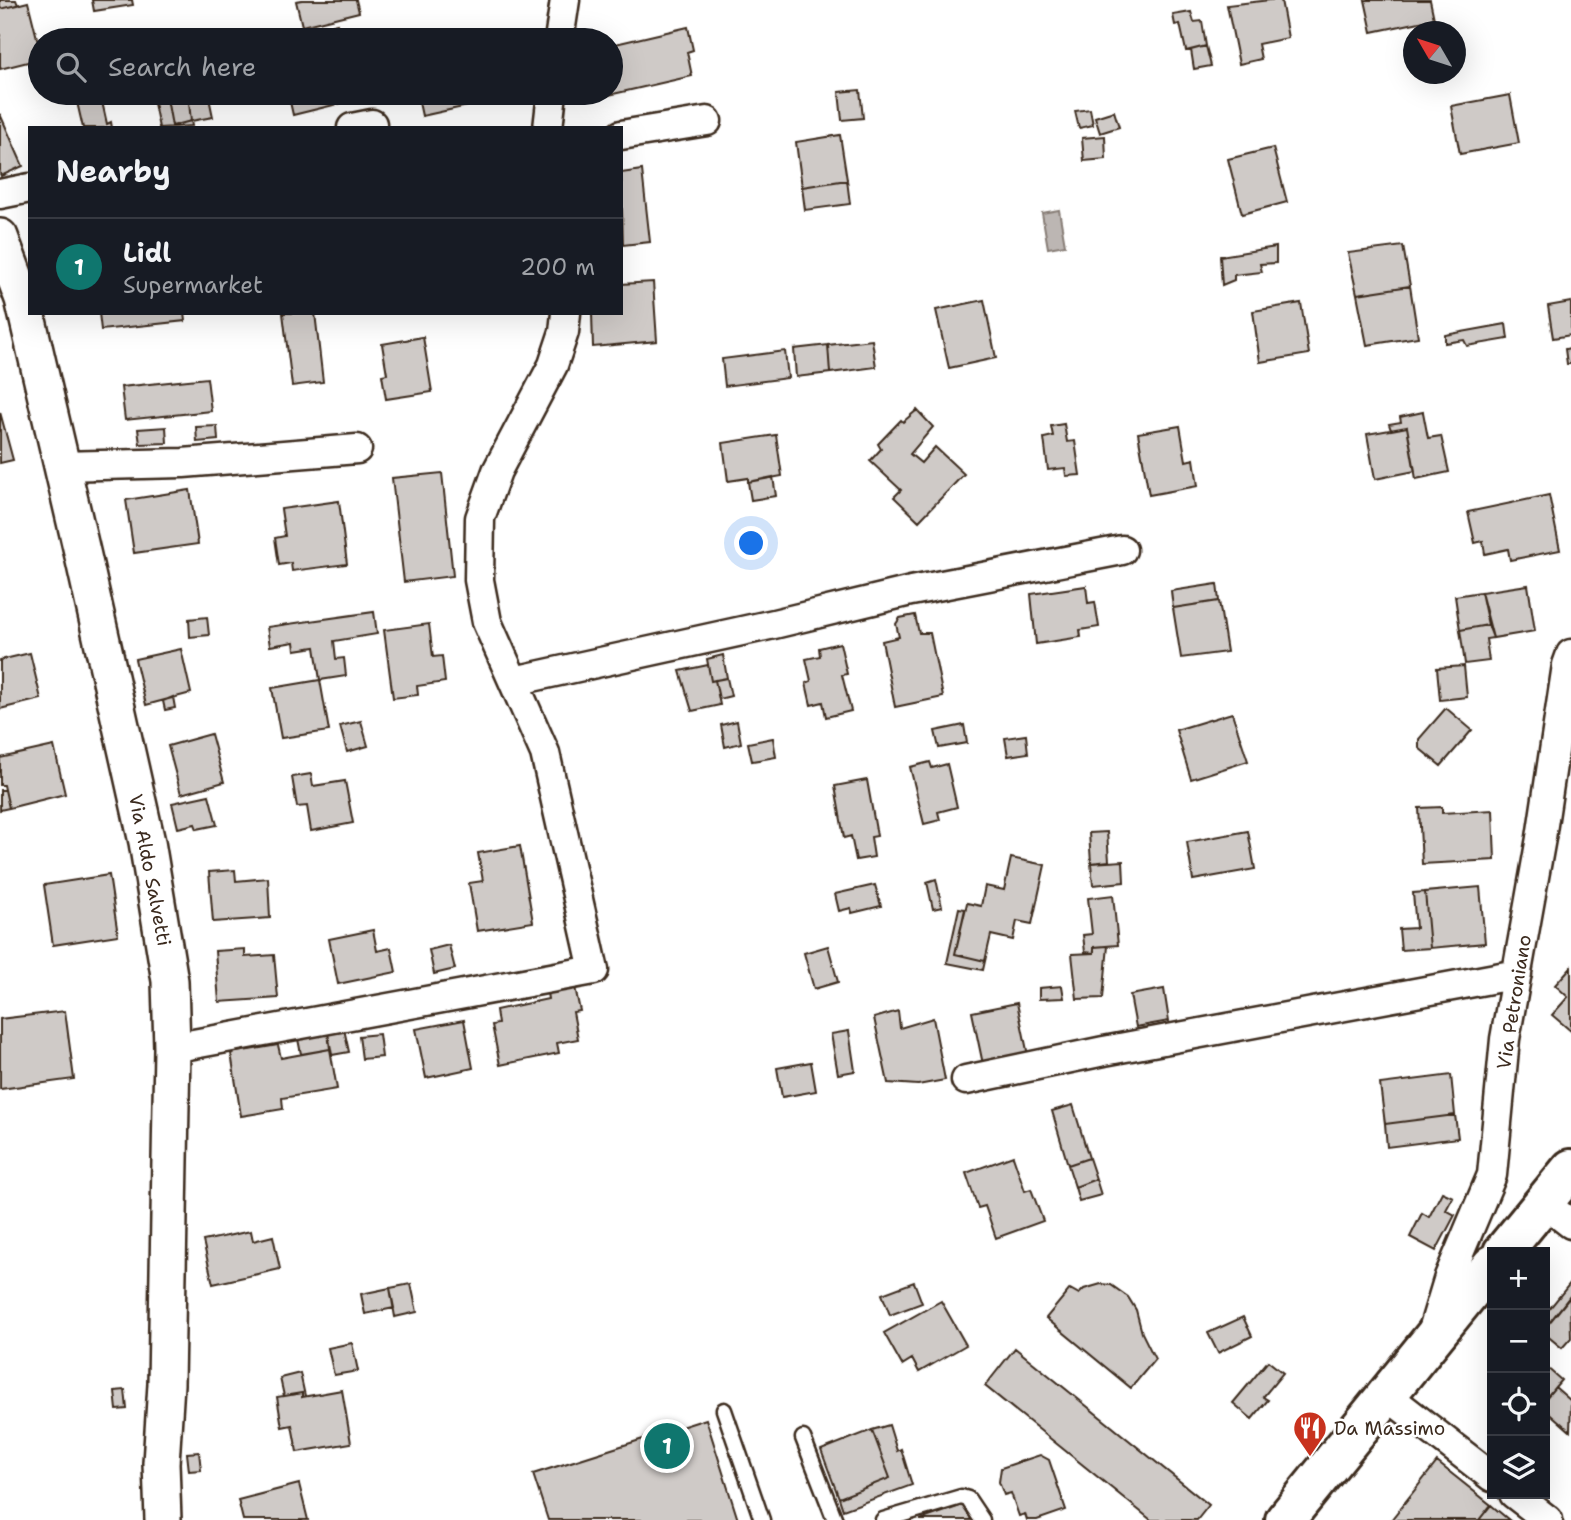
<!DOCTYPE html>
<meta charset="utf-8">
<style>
:root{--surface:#171b24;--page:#242831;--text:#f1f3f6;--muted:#9ea1a6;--line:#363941;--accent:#0f766e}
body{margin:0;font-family:"Shantell Sans",sans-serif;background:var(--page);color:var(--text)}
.controls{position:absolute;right:21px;bottom:21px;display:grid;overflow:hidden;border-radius:0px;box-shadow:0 7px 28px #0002}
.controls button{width:63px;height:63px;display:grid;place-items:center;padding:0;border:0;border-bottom:2px solid var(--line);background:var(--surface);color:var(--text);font:35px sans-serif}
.compass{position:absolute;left:1403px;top:21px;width:63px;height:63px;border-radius:50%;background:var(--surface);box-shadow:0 7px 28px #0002;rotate:309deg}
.you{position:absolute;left:752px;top:544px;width:24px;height:24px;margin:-18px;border:5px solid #fff;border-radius:50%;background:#1a73e8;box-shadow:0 0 0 10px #1a73e833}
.badge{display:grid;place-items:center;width:46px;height:46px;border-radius:50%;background:var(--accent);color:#fff;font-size:23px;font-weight:700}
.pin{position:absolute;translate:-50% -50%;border:4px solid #fff;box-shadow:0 2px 7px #0006}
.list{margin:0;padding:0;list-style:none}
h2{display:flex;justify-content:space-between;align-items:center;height:91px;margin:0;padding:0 28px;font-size:30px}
h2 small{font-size:23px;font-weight:400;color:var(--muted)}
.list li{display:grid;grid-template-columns:46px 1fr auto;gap:21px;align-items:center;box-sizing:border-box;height:98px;padding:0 28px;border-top:2px solid var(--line)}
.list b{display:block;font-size:26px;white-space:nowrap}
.list p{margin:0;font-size:23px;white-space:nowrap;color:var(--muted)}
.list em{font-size:23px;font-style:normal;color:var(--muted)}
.icon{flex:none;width:38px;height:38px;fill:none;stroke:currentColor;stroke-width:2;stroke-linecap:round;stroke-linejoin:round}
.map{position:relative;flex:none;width:1571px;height:1520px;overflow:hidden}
.search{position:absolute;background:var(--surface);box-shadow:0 7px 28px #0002;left:28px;top:28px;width:595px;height:77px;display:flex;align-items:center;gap:18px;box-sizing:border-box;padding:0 24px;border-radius:38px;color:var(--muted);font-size:26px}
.panel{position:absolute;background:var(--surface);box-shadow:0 7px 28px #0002;left:28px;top:126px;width:595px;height:189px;border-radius:0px}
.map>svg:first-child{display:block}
.water{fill:#bcb6b3;stroke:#887e77;stroke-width:2}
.building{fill:#cfcac7;stroke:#3b2a1e;stroke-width:2}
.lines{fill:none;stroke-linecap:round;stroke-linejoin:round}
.service-casing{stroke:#3b2a1e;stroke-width:19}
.minor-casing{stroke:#3b2a1e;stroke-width:33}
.tertiary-casing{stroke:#3b2a1e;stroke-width:40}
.primary-casing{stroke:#3b2a1e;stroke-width:44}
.service{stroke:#fff;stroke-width:14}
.minor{stroke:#fff;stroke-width:28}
.tertiary{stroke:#fff;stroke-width:35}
.primary{stroke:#fff;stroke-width:38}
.labels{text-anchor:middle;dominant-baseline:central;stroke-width:5;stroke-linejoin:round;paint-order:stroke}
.street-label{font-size:19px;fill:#3b2a1e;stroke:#fff}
.poi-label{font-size:19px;fill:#3b2a1e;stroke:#fff;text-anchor:start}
</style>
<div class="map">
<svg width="1571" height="1520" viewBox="0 0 1571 1520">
<rect width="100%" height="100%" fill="#fff"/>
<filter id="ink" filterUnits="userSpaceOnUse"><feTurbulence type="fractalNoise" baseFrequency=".0143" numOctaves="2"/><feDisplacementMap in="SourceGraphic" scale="14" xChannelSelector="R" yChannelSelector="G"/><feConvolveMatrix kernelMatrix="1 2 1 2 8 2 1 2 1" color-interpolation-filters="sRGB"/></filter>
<g filter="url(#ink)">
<path class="water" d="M1059,210L1065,245L1048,248L1042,213Z"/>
<path class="building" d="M0,0H16L18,5L0,9Z
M92,0H132L133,5L94,11Z
M302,0H356L359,12L302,26L296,1Z
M1270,0H1281L1288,38L1258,44L1261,59L1239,64L1227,5Z
M1365,0H1430L1434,19L1372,32Z
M28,2L40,50V59L0,69V9Z
M1191,12L1194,22L1202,21L1206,46L1186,51L1180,24L1175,25L1173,15Z
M337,24L340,40H275V38Z
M688,27L693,50L687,52L692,76L609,95L611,45Z
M1206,46L1211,66L1194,69L1191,50Z
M860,90L863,118L842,120L839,92Z
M152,93H166L172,126L191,121L192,126L159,128Z
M166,93H188L191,121L172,126Z
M188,93H208L213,117L191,121Z
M288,93H353L354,100L293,115Z
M417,93H462L463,107L422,116Z
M462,93H489L491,101L463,107Z
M1510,95L1519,143L1460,154L1451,106Z
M101,97L107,124L111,122L112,128H83L77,102Z
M1090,109L1093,125L1079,128L1075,111Z
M1114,111L1119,127L1100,133L1095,117Z
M0,114L23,166L1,176L0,174Z
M840,135L847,180L802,187L796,142Z
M1105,136L1106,159L1084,161L1082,138Z
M1273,148L1287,202L1242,214L1228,159Z
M642,170L650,242L623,245L621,173Z
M847,180L850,204L805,210L802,187Z
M1403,246L1410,286L1357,294L1348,253Z
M1276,247V263L1260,264L1262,272L1234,275V280L1222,285L1220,256Z
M653,282L657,341L593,347L592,313H621V284Z
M1410,286L1418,337L1367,345L1357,294Z
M984,300L996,358L949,368L936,310Z
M1571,302V335L1553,338L1548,306Z
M1301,303L1309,354L1260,362L1253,311Z
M99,313H184L185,321L101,330Z
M283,313H315L323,382L292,386Z
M1506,324L1508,339L1467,346L1464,340L1445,343V335Z
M423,337L432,392L386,399L382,375L387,374L382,344Z
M872,340L876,367L830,373L828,345Z
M828,345L830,373L796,377L794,349Z
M1571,348V364H1567L1565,349Z
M785,351L788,378L725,386L722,359Z
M207,378L211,411L125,420L121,387Z
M917,410L933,427L910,454L921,463L935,447L964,474L919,521L894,497L901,490L870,461L881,449L878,444L901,420L903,422Z
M0,412L13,460L0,463Z
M1423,412L1428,438L1441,436L1449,472L1416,479L1407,427L1391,430L1389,424L1401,422L1400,417Z
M1064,424L1067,442L1075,441L1080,475L1066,476L1065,468L1048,470L1044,438L1053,436L1051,426Z
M217,426L218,440L197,442L196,427Z
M1180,426L1186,461L1194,459L1198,486L1149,495L1138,433Z
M166,427L167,443L140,444L138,429Z
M1407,427L1415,471L1375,479L1367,434Z
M776,435L782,476L748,482V478L728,481L723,443Z
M442,473L453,576L404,582L392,478Z
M773,477L776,496L751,500L748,482Z
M190,490L198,544L134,553L126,500Z
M1549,495L1560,550L1510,560L1508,549L1485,554L1483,541L1475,543L1468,512Z
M339,501L347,564L292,571L291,563L279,565L275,538L285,536L281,509Z
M1217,584L1219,601L1173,608L1171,591Z
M1528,585L1535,631L1493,638L1481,592Z
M1086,586L1088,603L1095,602L1099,627L1080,630L1081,637L1036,644L1031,594Z
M1481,592L1488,625L1460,630L1455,596Z
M1219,601L1227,652L1181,658L1173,608Z
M374,612L377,634L334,641L336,659L344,658L346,676L320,680L315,647L295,650L294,642L270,646L267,627Z
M915,615L919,633H930L943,697L895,707L882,641L899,637L896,624L900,618Z
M207,617L209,635L190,637L189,619Z
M429,624L433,657L442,656L445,682L417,686L418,695L393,698L384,630Z
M1488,625L1493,638L1486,639L1489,661L1465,664L1460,630Z
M840,643L847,674L842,675L851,711L826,717L823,702L811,705L806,683L811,681L806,659L820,656L819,648Z
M181,649L191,693L146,705L135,659Z
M30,653L41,699L0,709V660Z
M723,655L727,678L711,681L707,659Z
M708,665L711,681L715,680L720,705L692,711L680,671Z
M1464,666L1467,697L1440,700L1437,668Z
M727,678L731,696L719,699L715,680Z
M320,680L329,731L281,738L272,688Z
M173,697L175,708L165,710L163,701Z
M1446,708L1472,730L1441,766L1419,748V739Z
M1232,713L1248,761L1191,779L1176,730Z
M361,721L368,746L347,752L340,726Z
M737,721L741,743L725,747L721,725Z
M964,725L967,743L939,748L935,731Z
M211,734L224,782L181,794L168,746Z
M1026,735L1028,753L1008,756L1005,738Z
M773,738L776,757L752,761L748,743Z
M54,746L65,794L9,808L4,785H0V758Z
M930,762L932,768L947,764L957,807L938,812L940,820L924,824L910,767Z
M311,774L313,786L345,781L353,823L311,831L307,806L297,807L292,777Z
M867,780L877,836L871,837L874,857L856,860L851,836L844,838L835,786Z
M0,790H5L9,808L0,810Z
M209,795L217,825L197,829L195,824L178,828L172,803Z
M1442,807V813L1493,810L1495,860L1422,864L1419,808Z
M1248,831L1255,869L1193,880L1187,842Z
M1107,832L1109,861L1091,863L1089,833Z
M520,846L533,922L477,931L469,883L483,881L478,853Z
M1011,858L1045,865L1032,924L1017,921L1013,940L991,935L985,961L955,954L967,903L981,906L985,886L1004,890Z
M1123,861L1124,882L1093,885L1091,863Z
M235,870L236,881L268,878L270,918L213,922L209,872Z
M109,875L118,935L53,945L44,885Z
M936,879L942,907L933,909L927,882Z
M875,885L881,906L852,913L851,908L839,911L835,894Z
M1480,887L1485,943L1430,948L1425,892Z
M1425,892L1430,948L1401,950L1399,929L1416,928L1413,893Z
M1113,895L1118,945L1094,947V953L1085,952L1083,935L1092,934L1088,898Z
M959,908L965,909L955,954L985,961L983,970L947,963Z
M373,930L377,951L391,948L396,972L338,984L329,939Z
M449,945L455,969L434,974L429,950Z
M828,946L838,982L814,989L804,953Z
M1108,946L1103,998L1077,999L1072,954L1094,953V947Z
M245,949V957L274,955L278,998L219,1002L215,951Z
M1571,967V1031L1552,1015L1568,997L1555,985Z
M1062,986L1064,998L1039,999V988Z
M575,987L580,1011L573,1012L578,1039L557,1043L559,1053L500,1065L492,1025L498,1024L496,1010L548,999L547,993Z
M1164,989L1169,1021L1136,1027L1130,995Z
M1017,1003L1029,1060L984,1069L972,1012Z
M65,1011L74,1079L0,1089V1019Z
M898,1011L900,1028L933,1018L945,1080L918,1085L888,1083L874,1018Z
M464,1020L473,1068L426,1078L416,1029Z
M344,1029L349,1052L332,1055L328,1033Z
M849,1031L855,1071L838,1074L831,1034Z
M328,1033L330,1049L301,1054L298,1039Z
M379,1034L382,1057L362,1059L359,1036Z
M278,1045L281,1058L330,1049L337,1089L282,1098L283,1109L241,1116L231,1053Z
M811,1062L816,1091L782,1097L777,1068Z
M1451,1075L1455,1115L1385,1124L1380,1084Z
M1073,1105L1089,1158L1068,1165L1052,1111Z
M1455,1115L1458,1138L1387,1147L1385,1124Z
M1013,1156L1025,1191L1031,1189L1043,1221L996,1238L985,1206L978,1208L966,1173Z
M1089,1158L1096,1179L1075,1187L1068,1165Z
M1096,1179L1101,1195L1079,1201L1075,1187Z
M1442,1192L1453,1197L1446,1210L1455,1215L1436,1251L1410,1237L1422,1213L1429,1217Z
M251,1231L253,1241L273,1236L280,1269L213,1284L203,1241Z
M914,1282L922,1303L890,1315L882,1294Z
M1571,1282V1296L1545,1328V1314Z
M411,1284L417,1312L395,1317L390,1288Z
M1101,1284L1111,1285L1128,1297L1136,1310L1142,1333L1155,1359L1131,1388L1046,1318L1070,1289L1079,1294L1084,1289Z
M390,1288L394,1308L365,1314L361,1294Z
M1570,1296L1571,1338L1562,1348L1545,1334V1328Z
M941,1301L966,1345L919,1372L912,1359L902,1365L884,1333Z
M1243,1317L1252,1336L1218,1353L1208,1333Z
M352,1343L358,1371L334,1375L328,1348Z
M1015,1348L1209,1505L1197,1520H1151L985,1386Z
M1268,1361L1283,1373L1263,1397L1268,1400L1252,1419L1233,1403Z
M1545,1366L1561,1380L1545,1399Z
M300,1373L305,1396L302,1397V1393L284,1396L280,1378Z
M1555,1387L1571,1401L1570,1431L1545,1409V1399Z
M125,1390L127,1409L117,1410L115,1391Z
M342,1390L351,1443L297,1452L292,1425L282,1427L277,1397L302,1393V1397Z
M706,1419L738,1520H548L533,1474Z
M889,1425L897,1451L901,1449L912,1485L843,1510L839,1498L890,1478L872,1430Z
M872,1430L890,1478L839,1498L821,1450Z
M199,1452L201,1470L189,1471L187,1453Z
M1040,1455L1049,1460L1066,1510L1037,1520H1027L1025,1514L1019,1516L1011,1493L1004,1495L999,1482L1001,1468Z
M1437,1462L1491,1505L1479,1520H1391Z
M299,1484L308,1520H243L238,1500Z
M966,1504L971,1520H920Z
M1491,1505L1509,1520H1479Z"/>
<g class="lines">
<g class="service-casing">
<path id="service" d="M724,1410L762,1520
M803,1438L835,1520
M883,1520L961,1497L968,1499L982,1520"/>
</g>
<g class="minor-casing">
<path id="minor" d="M559,40L565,0
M352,128L372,124
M548,128L552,93
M621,135L707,121
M0,194L30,188
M60,466L183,463L357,449
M514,681L774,624L911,591L1122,550
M172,1048L594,970L545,753L487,622L479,580L480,518L497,471L553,365L564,332L566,313
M966,1080L1104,1051L1517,974
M1544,1203L1571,1224
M1433,1330L1449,1277L1492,1175L1505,1039L1541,838L1567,665L1571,654
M1385,1394L1492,1477
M1514,1494L1548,1520"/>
</g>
<g class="tertiary-casing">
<path id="tertiary" d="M0,237L23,299L83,556L147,842L170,981L172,1048L166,1384L161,1463L163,1520"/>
</g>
<g class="primary-casing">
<path id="primary" d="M1503,1252L1571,1169
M1285,1520L1492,1265"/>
</g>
<use href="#service" class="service"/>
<use href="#minor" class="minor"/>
<use href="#tertiary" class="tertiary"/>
<use href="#primary" class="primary"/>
</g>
</g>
<defs>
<g id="restaurant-pin" transform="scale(1.75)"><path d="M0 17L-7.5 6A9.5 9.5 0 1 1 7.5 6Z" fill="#c8321e" stroke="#fff"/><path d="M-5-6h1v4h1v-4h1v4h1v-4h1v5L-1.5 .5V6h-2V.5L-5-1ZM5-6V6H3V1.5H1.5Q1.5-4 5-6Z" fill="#fff"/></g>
</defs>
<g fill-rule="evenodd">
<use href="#restaurant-pin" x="1310" y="1428"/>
</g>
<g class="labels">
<g class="street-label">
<text transform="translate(150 870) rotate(79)">Via Aldo Salvetti</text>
<text transform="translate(1514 1002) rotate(-81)">Via Petroniano</text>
</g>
<g class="poi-label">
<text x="1334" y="1428">Da Massimo</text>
</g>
</g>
</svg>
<div class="controls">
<button>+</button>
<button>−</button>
<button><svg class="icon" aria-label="locate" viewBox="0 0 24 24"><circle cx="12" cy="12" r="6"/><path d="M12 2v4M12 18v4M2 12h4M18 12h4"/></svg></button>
<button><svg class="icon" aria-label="layers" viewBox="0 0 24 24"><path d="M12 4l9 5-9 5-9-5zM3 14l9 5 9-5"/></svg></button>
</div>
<svg class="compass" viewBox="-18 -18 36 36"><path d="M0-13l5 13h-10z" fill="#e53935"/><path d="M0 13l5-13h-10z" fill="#9ea1a6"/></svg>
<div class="you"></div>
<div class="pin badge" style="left:667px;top:1446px">1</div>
<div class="search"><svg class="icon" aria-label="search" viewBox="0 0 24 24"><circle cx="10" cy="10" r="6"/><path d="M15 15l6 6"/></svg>Search here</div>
<section class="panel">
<h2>Nearby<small></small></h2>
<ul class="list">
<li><span class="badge">1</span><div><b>Lidl</b><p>Supermarket</p></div><em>200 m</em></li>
</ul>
</section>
</div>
